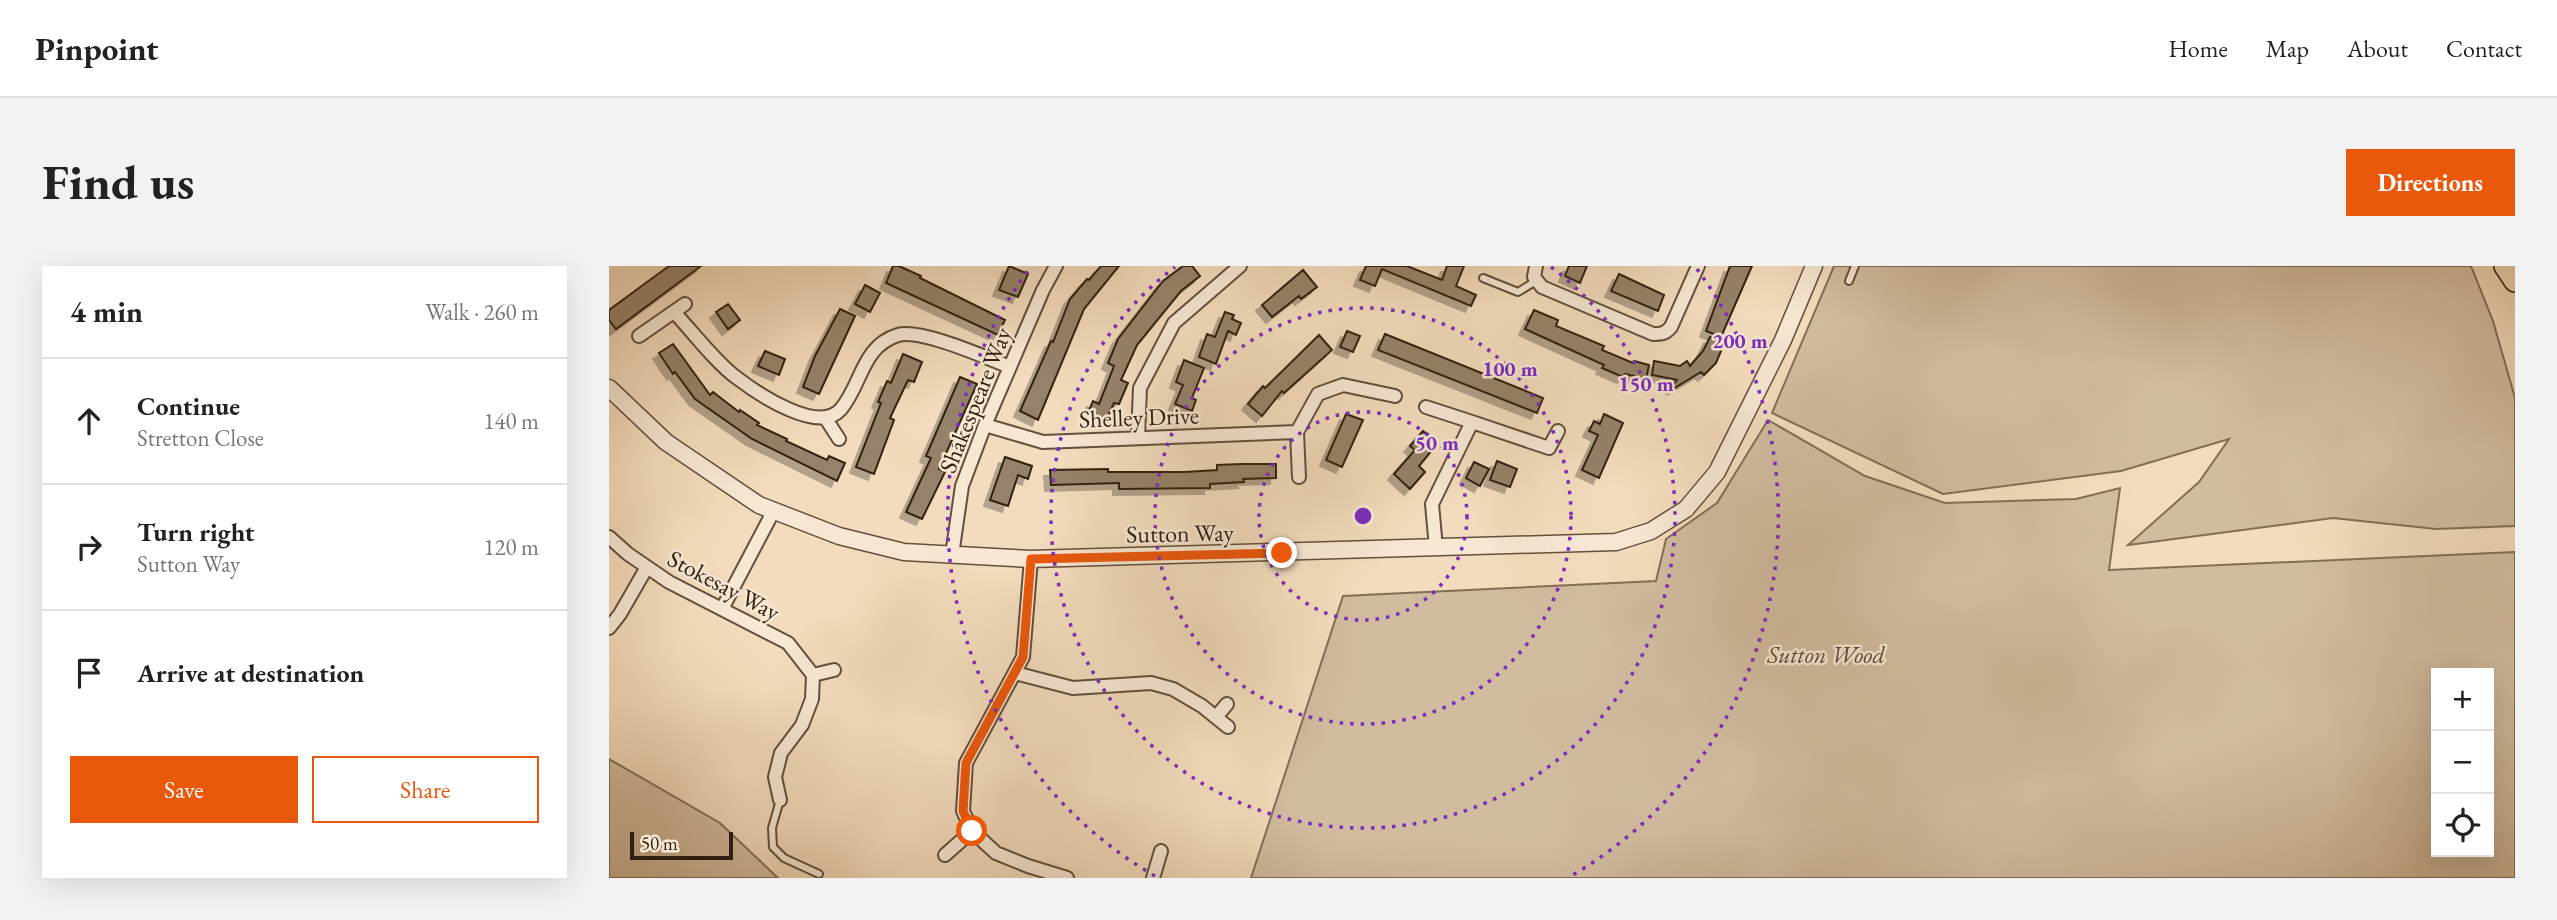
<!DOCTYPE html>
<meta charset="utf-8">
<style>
:root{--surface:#fff;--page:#f2f2f2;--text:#222;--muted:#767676;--line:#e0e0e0;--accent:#ea580c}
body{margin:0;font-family:"EB Garamond",serif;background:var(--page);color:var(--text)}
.controls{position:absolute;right:21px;bottom:21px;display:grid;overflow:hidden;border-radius:0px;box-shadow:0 7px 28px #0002}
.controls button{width:63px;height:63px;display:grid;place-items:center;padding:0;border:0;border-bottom:2px solid var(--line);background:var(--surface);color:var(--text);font:35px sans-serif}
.scale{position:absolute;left:21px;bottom:18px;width:103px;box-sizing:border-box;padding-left:7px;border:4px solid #312011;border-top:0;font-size:19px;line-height:24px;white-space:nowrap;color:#312011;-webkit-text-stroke:5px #f7e8d4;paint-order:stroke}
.stop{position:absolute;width:21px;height:21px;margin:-16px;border:5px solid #ea580c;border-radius:50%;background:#fff}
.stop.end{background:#ea580c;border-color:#fff;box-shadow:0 2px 7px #0008}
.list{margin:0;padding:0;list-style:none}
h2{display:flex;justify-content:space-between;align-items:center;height:91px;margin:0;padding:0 28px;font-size:30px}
h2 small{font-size:23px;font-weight:400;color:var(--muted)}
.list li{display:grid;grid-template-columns:46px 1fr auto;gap:21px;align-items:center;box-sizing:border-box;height:126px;padding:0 28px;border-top:2px solid var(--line)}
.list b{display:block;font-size:26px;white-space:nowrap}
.list p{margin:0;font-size:23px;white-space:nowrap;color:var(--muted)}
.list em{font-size:23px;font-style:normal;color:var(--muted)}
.actions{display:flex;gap:14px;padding:21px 28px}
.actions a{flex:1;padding:16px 0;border:2px solid var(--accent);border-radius:0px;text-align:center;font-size:24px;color:var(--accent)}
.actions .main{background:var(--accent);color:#fff}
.icon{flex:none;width:38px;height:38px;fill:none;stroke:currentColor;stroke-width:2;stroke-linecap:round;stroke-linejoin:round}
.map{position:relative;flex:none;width:1906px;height:612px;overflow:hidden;border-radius:0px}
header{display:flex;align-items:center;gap:42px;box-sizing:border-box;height:98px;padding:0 35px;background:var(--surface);border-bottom:2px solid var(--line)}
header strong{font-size:33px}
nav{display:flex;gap:38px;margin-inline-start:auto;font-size:24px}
.intro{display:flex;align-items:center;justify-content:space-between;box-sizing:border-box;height:168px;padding:0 42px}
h1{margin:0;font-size:49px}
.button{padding:18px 32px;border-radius:0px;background:var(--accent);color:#fff;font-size:24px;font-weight:700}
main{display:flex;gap:42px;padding:0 42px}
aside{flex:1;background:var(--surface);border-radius:0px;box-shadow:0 7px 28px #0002}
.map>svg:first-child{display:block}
.green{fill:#d2bca0;stroke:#826e58;stroke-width:2;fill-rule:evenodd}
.building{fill:#96826a;stroke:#312011;stroke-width:2;filter:url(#shadow)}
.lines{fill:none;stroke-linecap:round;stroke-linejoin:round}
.service-casing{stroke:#624f3c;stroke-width:10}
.minor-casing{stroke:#624f3c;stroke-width:16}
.tertiary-casing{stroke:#624f3c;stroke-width:19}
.trunk-casing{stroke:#312011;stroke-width:24}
.service{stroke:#f7e8d4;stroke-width:6}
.minor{stroke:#f7e8d4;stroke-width:12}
.tertiary{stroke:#f7e8d4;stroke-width:16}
.trunk{stroke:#f3dcbd;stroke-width:21}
.route{stroke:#ea580c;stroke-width:9}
.ring{fill:none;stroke:#7b2cbf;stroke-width:3.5;stroke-dasharray:3.5 7}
.labels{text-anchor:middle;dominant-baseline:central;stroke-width:5;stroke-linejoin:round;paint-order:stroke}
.street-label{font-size:24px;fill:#312011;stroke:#f7e8d4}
.park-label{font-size:24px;font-style:italic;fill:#594735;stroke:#f7e8d4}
.centre{fill:#7b2cbf;stroke:#f7e8d4;stroke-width:3.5}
.ring-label{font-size:21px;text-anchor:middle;font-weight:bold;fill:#7b2cbf;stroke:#f7e8d4;stroke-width:5;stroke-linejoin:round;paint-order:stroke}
</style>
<header>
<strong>Pinpoint</strong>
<nav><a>Home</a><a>Map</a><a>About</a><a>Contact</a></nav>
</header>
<div class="intro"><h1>Find us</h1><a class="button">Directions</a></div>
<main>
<aside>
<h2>4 min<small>Walk · 260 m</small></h2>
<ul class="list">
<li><svg class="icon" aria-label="ahead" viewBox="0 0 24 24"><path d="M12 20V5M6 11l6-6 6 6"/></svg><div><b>Continue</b><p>Stretton Close</p></div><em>140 m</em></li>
<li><svg class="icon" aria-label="right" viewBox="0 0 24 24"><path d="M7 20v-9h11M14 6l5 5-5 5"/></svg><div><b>Turn right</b><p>Sutton Way</p></div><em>120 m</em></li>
<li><svg class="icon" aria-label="arrive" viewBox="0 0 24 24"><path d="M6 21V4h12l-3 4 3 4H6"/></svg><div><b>Arrive at destination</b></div></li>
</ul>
<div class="actions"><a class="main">Save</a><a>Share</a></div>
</aside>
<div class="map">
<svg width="1906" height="612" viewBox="0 0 1906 612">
<defs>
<filter id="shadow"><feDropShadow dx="-6" dy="6" stdDeviation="0" flood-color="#0004"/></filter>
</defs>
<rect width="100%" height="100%" fill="#f3dcbd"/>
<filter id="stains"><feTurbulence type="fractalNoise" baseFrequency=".00286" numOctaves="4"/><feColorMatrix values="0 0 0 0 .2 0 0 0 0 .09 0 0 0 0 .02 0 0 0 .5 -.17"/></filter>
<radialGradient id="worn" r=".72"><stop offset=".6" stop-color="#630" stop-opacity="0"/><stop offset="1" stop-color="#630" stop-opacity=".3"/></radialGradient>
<path class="green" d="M1225,0H1862L1884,55L1906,132V260L1827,263L1724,252L1519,279L1590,216L1620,173L1512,205L1334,228L1163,147Z
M1159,154L1256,210L1336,237L1467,233L1511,222L1500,304L1906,286V612H642L734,330L1047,315L1057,273L1108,237ZM1827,407H1880V586H1827Z
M0,493L111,557L169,612H0Z"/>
<path class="building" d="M60,0H92L7,63L0,54V44Z
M284,0H290L312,10L311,12L396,54L389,69L277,17Z
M400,0L419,8L409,31L390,24Z
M492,0H510L475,43L429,154L411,145L442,75L444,76L461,33L478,13L480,14Z
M574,0H583L591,10L572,25L528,79L512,114L519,117L510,138L505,137L496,157L478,149L484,135L490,138L505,100L499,97L509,73L554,15Z
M757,0H798L833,14L838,0H855L847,20L867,29L862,40L773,3L766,20L751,14Z
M960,0H978L971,17L956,10Z
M1121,0H1143L1112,71L1097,65Z
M694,4L708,21L692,33L690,30L663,51L653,39Z
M1010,8L1055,29L1049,45L1002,25Z
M256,19L271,27L261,46L246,38Z
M119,38L131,54L119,63L107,46Z
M231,43L246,50L210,128L194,121L206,90Z
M925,44L949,54L947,60L995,80L993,84L1024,97L1025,95L1040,99L1037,113L1016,108L1014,111L993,102L995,99L916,63Z
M616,46L625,49L623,53L632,57L627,69L619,65L607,98L590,91L598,68L606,71Z
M738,65L751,70L744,86L731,81Z
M776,68L934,132L928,147L769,84Z
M710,69L723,84L675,127L673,125L653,150L639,138L654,120L656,122Z
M1101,71L1115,78L1107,97L1095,109L1092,106L1064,123L1062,121L1068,114L1043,109L1045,95L1071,100L1078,95L1081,100L1094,85Z
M64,78L101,129L104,126L130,146L131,144L150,157L148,159L178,173L177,175L218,194L220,190L236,197L228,215L143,173L86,133L66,106L64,108L50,87Z
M156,85L176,93L170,109L149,100Z
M294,88L313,96L305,116L299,114L281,152L285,154L265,208L247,201L272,137L269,136L278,115L282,117Z
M575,94L595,102L583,132L587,134L583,145L566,138L574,119L567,116Z
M351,111L368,118L330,203L336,206L313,253L297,246L322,192L317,190Z
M737,148L754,154L733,201L717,194Z
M995,148L1014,157L990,212L973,204L989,169L980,165L985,155L991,158Z
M814,165L829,177L810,200L816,206L801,223L785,208L806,184L801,180Z
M396,191L423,200L419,213L409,209L399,240L381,234Z
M888,195L908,203L901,221L881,214Z
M865,196L880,203L871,220L857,212Z
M633,198H667V212L634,213L635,216L601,218V222L510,223V217L442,219L441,204L499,203V206H576L608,204V199Z"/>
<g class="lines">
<g class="service-casing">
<path id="service" d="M874,12L909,26L927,15
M1240,15L1246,0
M171,534L163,562L164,581L175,592L210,608"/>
</g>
<g class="minor-casing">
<path id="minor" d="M927,0L925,11L933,21L1044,68C1052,68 1056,68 1062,61L1089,0
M65,46C82,64 108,98 128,112C149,128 210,169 232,143C253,118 253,80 289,69C311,62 378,92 401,101
M30,70L76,38
M817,141L863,156
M217,153L230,173
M376,159L434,176L688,166L709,128L734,119L786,130
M688,166L690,211
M529,172L531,122L565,57L631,0
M0,271L19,288L60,316L179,377L204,409L203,433L193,459L172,487L166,511L171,534
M827,282L823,238L863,156L940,182L949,165
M343,289L353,220L376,159L434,24L447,0
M422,293L414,391L357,497L354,545L363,565L387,587L419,600L458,612
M113,343L164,246
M0,362L11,348L38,301
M406,407L464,422L542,417L564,423L593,440L619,461
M204,409L225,404
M607,451L618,438
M336,589L363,565
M544,612L552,585"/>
</g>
<g class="tertiary-casing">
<path id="tertiary" d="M0,122L57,176L150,239L230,270L295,286L422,293L1007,276L1042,265L1077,243L1108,206L1174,74L1205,0"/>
</g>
<g class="trunk-casing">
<path id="trunk" d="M1896,0L1906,15"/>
</g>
<use href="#service" class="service"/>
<use href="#minor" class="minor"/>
<use href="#tertiary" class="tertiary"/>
<use href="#trunk" class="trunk"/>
</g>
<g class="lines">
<path class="route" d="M363,565L354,545L357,497L414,391L422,293L673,287"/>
</g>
<g class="ring">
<circle cx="754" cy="250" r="104"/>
<circle cx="754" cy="250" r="208"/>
<path d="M942 1A312 312 0 1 1 566 1"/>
<path d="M546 610A416 416 0 0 1 420 3M1088 3A416 416 0 0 1 962 610"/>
</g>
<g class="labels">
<g class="street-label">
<text transform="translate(366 134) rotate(-68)">Shakespeare Way</text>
<text transform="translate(530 151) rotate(-2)">Shelley Drive</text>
<text transform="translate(571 267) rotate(-1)">Sutton Way</text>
<text transform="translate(115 319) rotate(28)">Stokesay Way</text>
</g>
<g class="park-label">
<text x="1217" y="388">Sutton Wood</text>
</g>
</g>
<circle cx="754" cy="250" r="10" class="centre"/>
<g class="ring-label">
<text x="1131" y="82">200 m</text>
<text x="901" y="110">100 m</text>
<text x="1037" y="125">150 m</text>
<text x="828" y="184">50 m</text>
</g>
<rect width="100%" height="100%" filter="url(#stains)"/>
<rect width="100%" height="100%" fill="url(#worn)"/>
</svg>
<div class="controls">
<button>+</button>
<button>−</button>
<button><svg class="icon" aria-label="locate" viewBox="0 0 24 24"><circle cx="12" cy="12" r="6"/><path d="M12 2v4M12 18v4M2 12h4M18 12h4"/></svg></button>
</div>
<div class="scale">50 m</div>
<div class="stop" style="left:363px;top:565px"></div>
<div class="stop end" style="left:673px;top:287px"></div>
</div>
</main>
